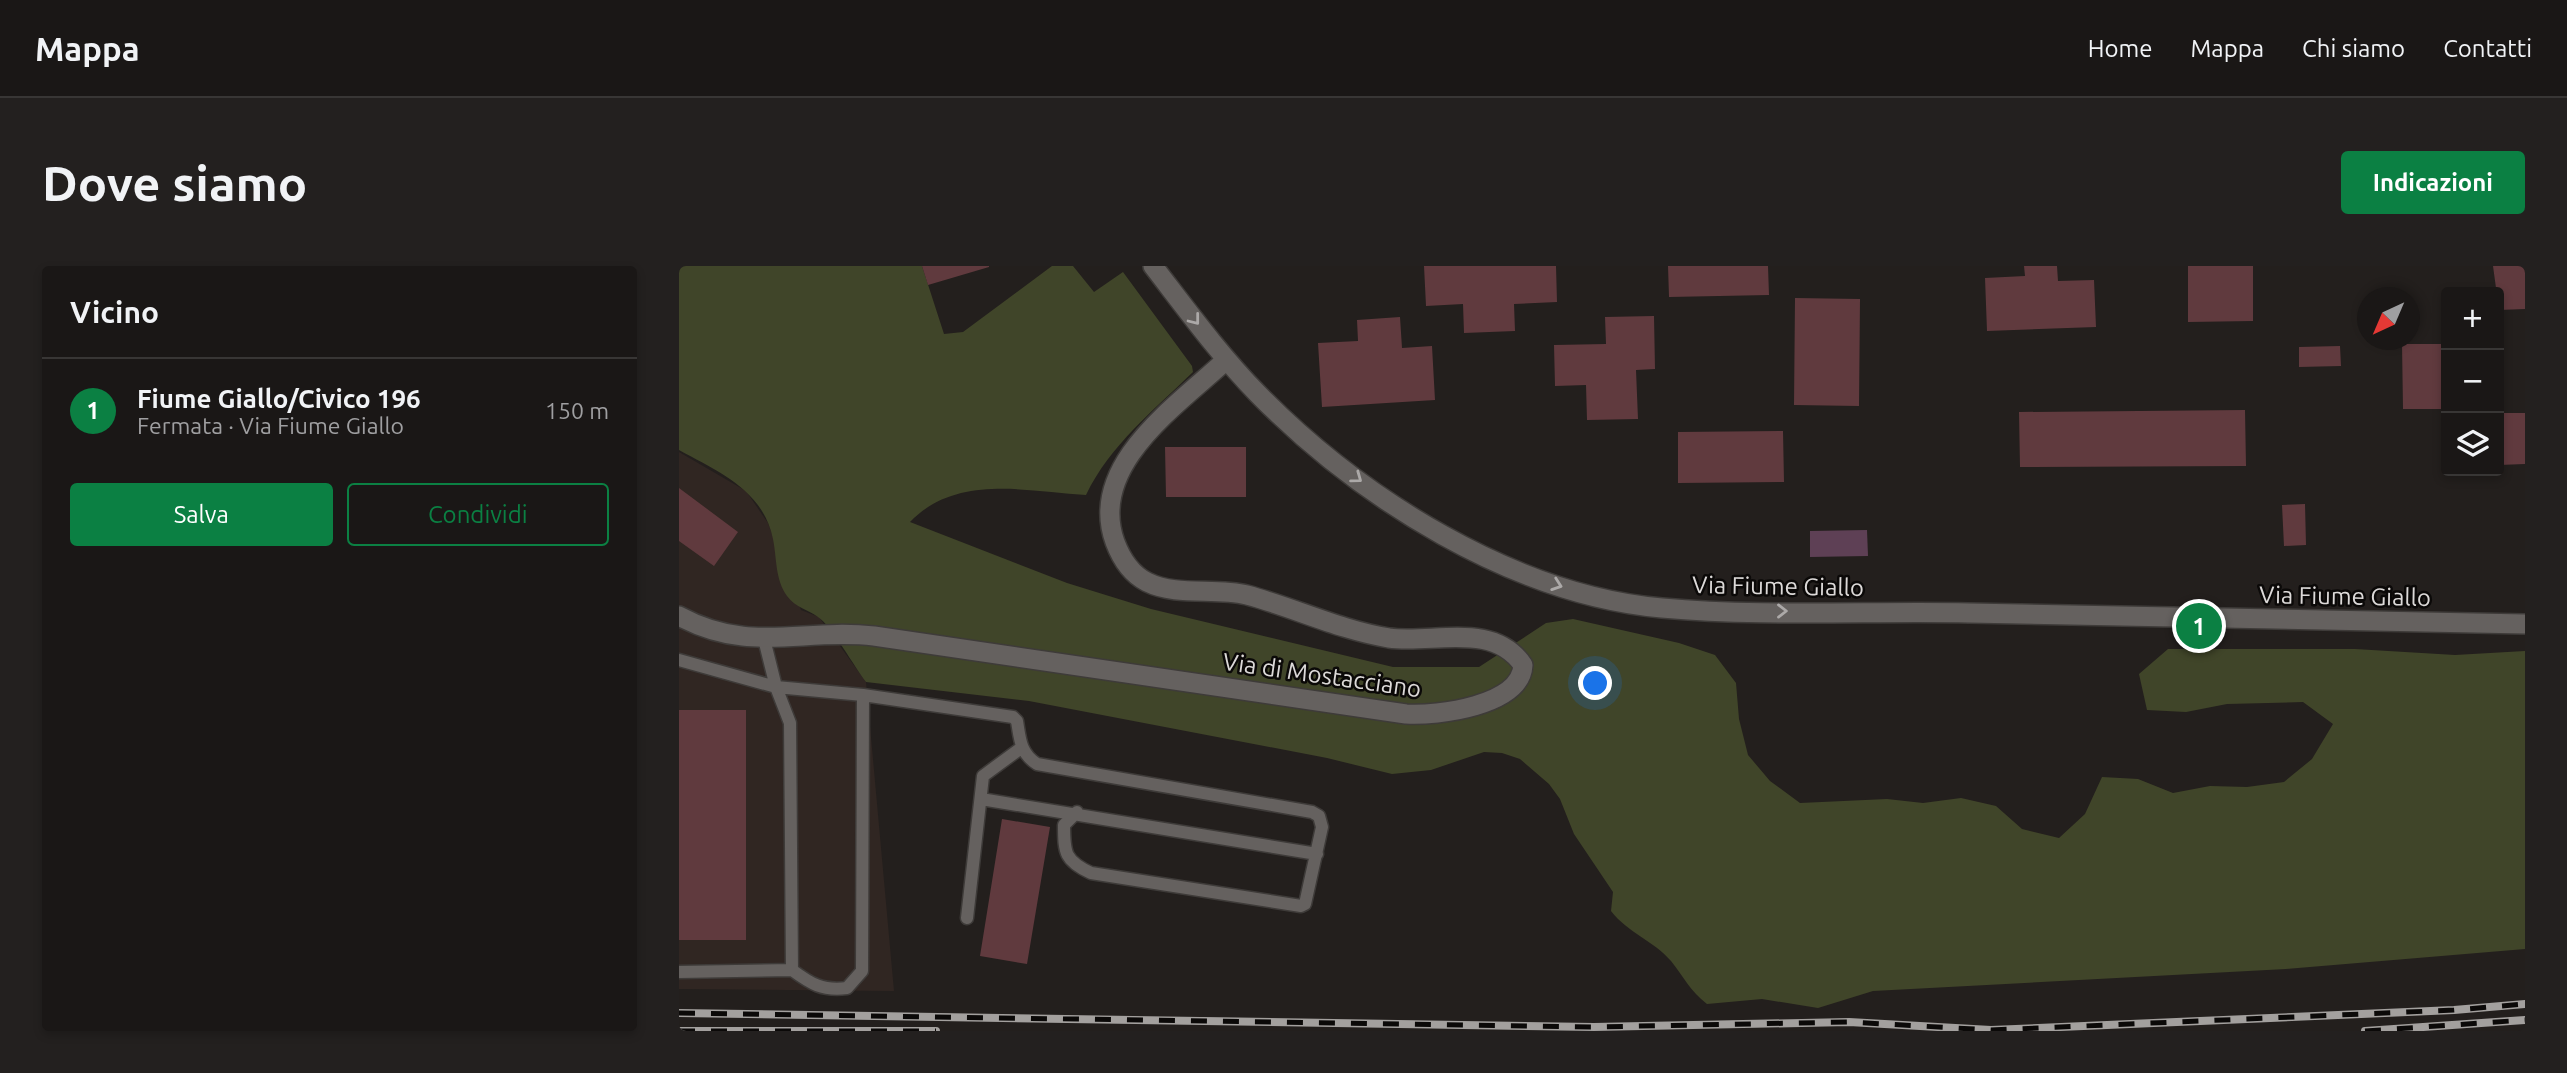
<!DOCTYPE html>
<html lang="it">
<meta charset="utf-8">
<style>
:root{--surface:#1a1716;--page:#23201f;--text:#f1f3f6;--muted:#9f9fa1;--line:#383635;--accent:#0b8043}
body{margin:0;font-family:Ubuntu,sans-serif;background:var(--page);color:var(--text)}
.controls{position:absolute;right:21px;top:21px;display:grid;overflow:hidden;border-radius:7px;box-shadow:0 4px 10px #0003}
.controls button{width:63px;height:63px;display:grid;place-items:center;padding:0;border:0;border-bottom:2px solid var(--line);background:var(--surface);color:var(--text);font:35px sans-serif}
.compass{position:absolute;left:1678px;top:21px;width:63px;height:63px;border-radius:50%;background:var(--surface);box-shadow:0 4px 10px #0003;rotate:224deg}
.you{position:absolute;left:917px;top:418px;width:24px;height:24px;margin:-18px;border:5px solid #fff;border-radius:50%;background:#1a73e8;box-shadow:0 0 0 10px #1a73e833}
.badge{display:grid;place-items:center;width:46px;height:46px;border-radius:50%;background:var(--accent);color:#fff;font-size:23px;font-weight:700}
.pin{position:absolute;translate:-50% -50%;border:4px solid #fff;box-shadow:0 2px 7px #0006}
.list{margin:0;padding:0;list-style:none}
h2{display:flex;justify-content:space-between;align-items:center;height:91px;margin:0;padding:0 28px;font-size:30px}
h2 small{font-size:23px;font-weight:400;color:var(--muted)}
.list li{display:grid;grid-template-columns:46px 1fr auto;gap:21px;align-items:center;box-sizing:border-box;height:105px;padding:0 28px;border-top:2px solid var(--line)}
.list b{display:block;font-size:26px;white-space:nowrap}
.list p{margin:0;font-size:23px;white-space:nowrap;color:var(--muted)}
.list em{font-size:23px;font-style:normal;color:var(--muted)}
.actions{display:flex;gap:14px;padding:21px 28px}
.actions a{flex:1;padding:16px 0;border:2px solid var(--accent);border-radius:7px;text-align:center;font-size:24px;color:var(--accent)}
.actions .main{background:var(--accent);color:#fff}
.icon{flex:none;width:38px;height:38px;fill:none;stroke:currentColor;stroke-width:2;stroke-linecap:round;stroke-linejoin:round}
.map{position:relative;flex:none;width:1846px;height:765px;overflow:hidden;border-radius:7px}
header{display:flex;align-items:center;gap:42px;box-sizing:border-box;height:98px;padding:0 35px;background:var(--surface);border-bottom:2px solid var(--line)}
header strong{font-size:33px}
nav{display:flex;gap:38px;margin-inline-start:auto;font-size:24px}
.intro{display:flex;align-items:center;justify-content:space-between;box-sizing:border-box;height:168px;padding:0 42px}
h1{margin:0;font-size:49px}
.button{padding:18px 32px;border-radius:7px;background:var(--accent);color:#fff;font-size:24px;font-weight:700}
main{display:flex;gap:42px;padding:0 42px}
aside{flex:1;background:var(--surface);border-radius:7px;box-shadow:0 4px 10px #0003}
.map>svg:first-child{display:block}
.built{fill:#302622}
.green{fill:#404529}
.water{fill:#5e4055}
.building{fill:#603a3e}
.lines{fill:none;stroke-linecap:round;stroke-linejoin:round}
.service-casing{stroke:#3e3b39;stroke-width:15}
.minor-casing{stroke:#3e3b39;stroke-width:22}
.service{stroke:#65615f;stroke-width:12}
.minor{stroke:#65615f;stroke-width:19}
.rail-casing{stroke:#a3a09e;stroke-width:8}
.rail{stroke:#0b0908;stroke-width:5;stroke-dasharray:16;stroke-linecap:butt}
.oneway{stroke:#aca9a8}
.labels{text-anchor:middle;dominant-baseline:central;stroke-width:5;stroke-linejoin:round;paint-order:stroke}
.street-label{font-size:24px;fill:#dcd9d8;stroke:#0b0908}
</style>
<header>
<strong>Mappa</strong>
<nav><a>Home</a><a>Mappa</a><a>Chi siamo</a><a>Contatti</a></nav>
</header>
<div class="intro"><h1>Dove siamo</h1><a class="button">Indicazioni</a></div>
<main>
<aside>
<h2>Vicino<small></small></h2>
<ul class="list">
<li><span class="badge">1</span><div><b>Fiume Giallo/Civico 196</b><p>Fermata · Via Fiume Giallo</p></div><em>150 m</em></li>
</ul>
<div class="actions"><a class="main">Salva</a><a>Condividi</a></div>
</aside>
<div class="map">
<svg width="1846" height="765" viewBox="0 0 1846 765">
<rect width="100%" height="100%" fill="#231f1d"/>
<path class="built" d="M0,186L67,225L89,257L122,344L140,351L187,416L215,725L0,723Z"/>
<path class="green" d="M0,0H243L265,68L284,66L373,0H394L415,26L444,6L513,100L514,106C475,144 431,179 407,229C347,225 277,208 231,256L388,317L472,343L714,401H800L867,357L894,353L1000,377L1036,389L1057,417L1060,453L1069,489L1091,515L1121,537L1208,533L1244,537L1282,532L1317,540L1343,563L1380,572L1406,548L1423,511L1459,513L1494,527L1531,520L1568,521L1605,516L1633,493L1654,458L1624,436L1548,438L1507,446L1468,444L1460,408L1489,383H1676L1776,389L1846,385V683L1607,703L1194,725L1139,742L1083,733L1028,738C1011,725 1005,711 992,695C975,675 949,667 932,645L934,626L895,568L881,533L870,518L841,493L823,487L805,486L752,504L713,508L648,492L350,435L187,416C176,402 152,359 139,351C128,343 117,342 108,330C96,313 98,293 94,273C84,224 40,206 0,184Z"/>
<path class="water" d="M1188,264L1189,290L1131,291V265Z"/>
<path class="building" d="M243,0H310V1L249,19Z
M745,0H877L878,36L835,38L836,65L785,67L784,38L747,40Z
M989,0H1089L1090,29L990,31Z
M1345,0H1378L1379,15L1415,14L1417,61L1308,65L1306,12L1346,10Z
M1509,0H1574V55L1509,56Z
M1814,0H1846V43L1820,44Z
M1116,32L1181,33L1180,140L1115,139Z
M975,50L976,103L957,104L959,153L908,154L907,119L876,120L875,79L927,78L926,51Z
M721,51L723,82L753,80L756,134L643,141L639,77L679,75L678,54Z
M1723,78H1767V143H1724Z
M1661,80L1662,100L1620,101V81Z
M1566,144L1567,200L1341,201L1340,146Z
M1820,147H1846V198L1820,199Z
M1104,165L1105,216L999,217V166Z
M486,181H567V231H487Z
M0,222L59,266L35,300L0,275Z
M1626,238L1627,279L1605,280L1603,239Z
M0,444H67V674H0Z
M323,553L371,561L348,698L301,690Z"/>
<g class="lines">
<g class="service-casing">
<path id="service" d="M0,394L97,421L184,429L183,705L168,722C143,725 132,718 113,704
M184,429L334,451L338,455C341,473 341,487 358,498L633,546L640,550L643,561L626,638L622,640L412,607C386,595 385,587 385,559L398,546
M302,533L638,588
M288,652L304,510L342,482
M0,706L113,704L111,457L97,421L85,373"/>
</g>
<g class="minor-casing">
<path id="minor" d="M474,0C508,44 540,88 579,128C681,232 835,329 983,342C1084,351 1188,345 1290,347C1476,350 1661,354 1846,358
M0,350C70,388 122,362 195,370L727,448C758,450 842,440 844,399C814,355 754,378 710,372C661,364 616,342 568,329C536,321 498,331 468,316C452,308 442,292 436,276C408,199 499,139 547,94"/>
</g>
<use href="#service" class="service"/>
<use href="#minor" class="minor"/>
<g class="rail-casing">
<path id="rail" d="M0,747L915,761L1170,756L1312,764L1775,744L1846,738
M0,765H257
M1686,765L1846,754"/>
</g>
<use href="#rail" class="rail"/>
</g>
<defs><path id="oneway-chevron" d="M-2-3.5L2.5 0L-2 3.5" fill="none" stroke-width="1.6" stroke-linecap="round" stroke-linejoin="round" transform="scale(1.75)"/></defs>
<g class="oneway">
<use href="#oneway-chevron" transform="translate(516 54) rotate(52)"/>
<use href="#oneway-chevron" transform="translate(678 212) rotate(36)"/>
<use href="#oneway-chevron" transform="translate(878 319) rotate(19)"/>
<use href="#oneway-chevron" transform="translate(1103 345)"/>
</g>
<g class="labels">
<g class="street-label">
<text transform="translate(1099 320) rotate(1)">Via Fiume Giallo</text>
<text transform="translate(1666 330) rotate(1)">Via Fiume Giallo</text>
<text transform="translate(643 409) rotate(8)">Via di Mostacciano</text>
</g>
</g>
</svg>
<div class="controls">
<button>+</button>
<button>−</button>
<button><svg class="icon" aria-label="layers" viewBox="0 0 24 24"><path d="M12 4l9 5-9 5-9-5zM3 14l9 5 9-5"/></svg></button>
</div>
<svg class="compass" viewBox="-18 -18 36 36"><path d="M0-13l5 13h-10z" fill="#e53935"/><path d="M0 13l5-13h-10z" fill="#9f9fa1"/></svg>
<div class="you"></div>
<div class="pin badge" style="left:1520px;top:360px">1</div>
</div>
</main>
